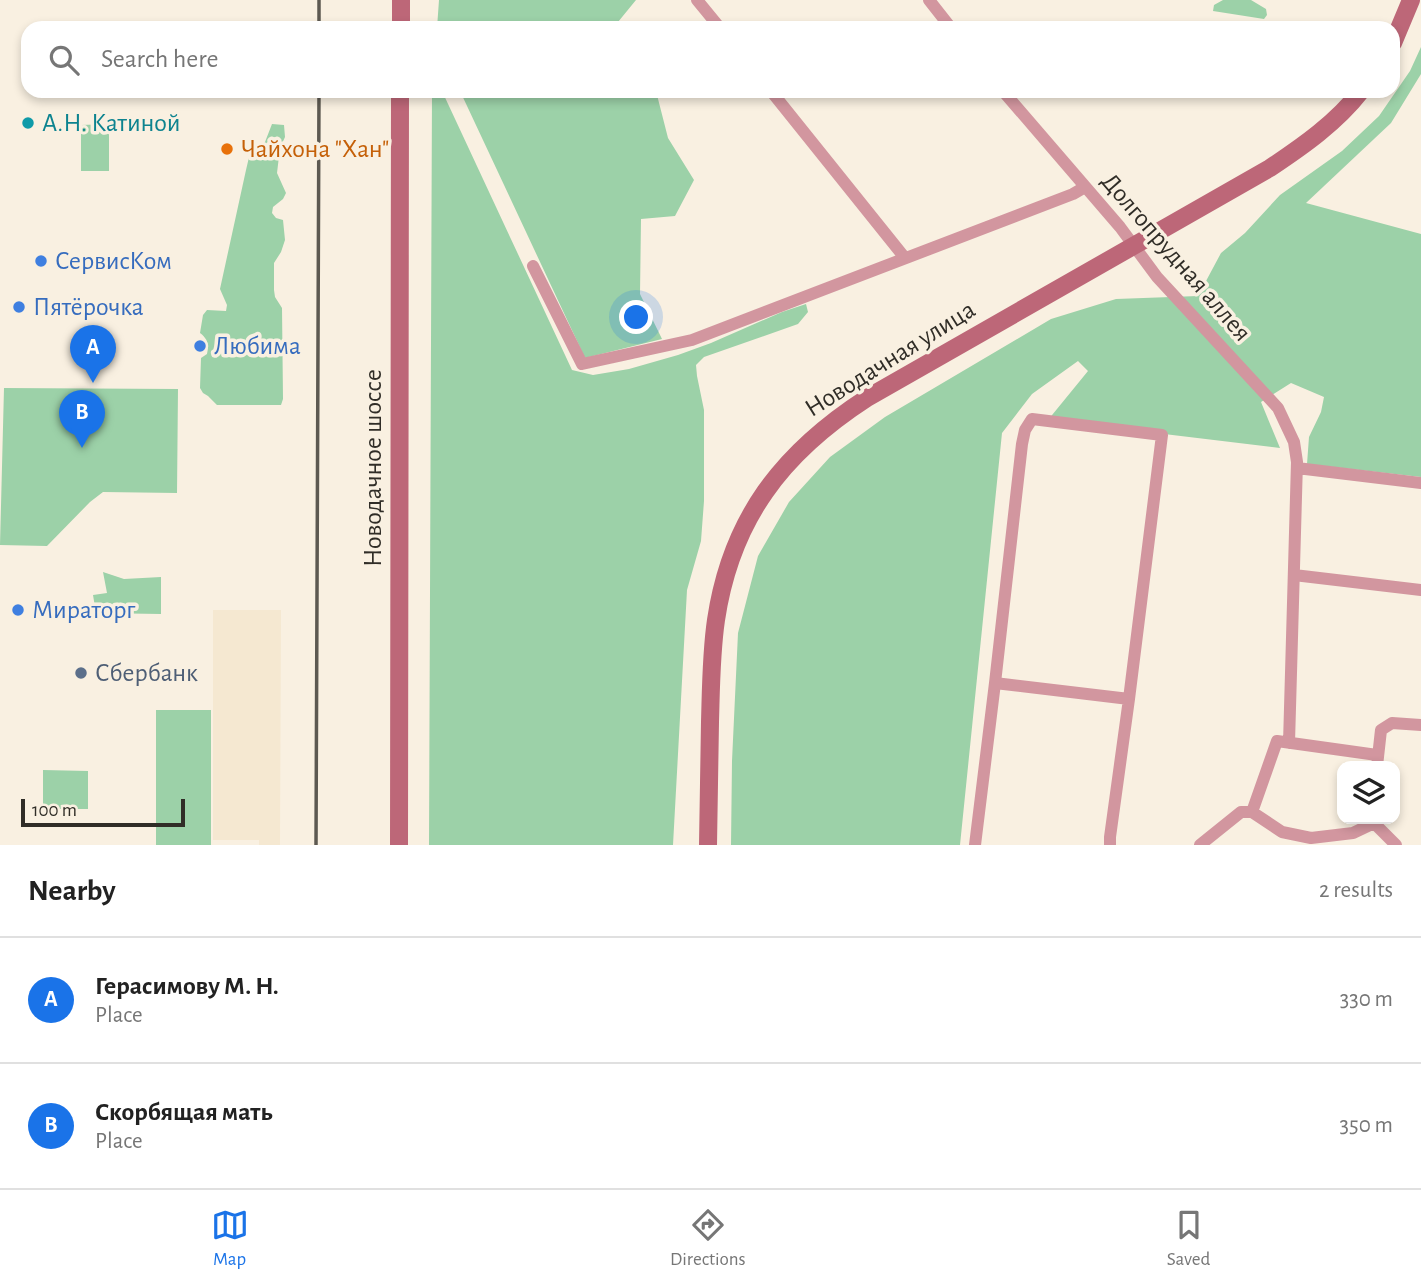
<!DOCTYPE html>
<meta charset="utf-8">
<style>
:root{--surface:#fff;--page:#f2f2f2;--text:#222;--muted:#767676;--line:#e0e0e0;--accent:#1a73e8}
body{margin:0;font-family:"Alegreya Sans",sans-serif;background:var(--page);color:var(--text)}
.controls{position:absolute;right:21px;bottom:21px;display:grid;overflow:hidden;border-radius:14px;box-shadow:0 4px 10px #0003}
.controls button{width:63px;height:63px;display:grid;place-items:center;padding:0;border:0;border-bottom:2px solid var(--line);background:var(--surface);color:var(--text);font:35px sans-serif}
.scale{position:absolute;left:21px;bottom:18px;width:164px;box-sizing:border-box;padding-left:7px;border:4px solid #302d27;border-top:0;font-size:19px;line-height:24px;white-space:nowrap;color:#302d27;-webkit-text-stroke:5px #f9f0e1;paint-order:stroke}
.you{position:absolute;left:637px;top:318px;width:24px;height:24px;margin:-18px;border:5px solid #fff;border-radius:50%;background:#1a73e8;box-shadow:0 0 0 10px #1a73e833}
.badge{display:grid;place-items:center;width:46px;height:46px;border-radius:50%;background:var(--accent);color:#fff;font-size:23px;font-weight:700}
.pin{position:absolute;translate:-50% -58px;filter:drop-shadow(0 2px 4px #0008)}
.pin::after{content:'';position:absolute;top:37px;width:24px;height:21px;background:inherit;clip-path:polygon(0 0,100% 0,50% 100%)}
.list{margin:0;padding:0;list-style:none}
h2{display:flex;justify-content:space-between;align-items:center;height:91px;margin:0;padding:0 28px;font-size:30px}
h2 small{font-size:23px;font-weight:400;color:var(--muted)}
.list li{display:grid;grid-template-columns:46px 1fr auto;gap:21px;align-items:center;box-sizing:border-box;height:126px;padding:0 28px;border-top:2px solid var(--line)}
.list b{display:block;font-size:26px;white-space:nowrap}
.list p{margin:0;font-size:23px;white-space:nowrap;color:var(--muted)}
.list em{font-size:23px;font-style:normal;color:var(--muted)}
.icon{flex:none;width:38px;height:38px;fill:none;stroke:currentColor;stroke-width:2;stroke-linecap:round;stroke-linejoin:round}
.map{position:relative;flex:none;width:1421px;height:845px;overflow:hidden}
.search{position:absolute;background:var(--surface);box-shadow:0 4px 10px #0003;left:21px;right:21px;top:21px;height:77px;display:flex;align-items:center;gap:18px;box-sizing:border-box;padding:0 24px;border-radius:21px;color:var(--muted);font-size:26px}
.sheet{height:343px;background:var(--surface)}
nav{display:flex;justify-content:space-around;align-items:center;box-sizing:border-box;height:98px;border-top:2px solid var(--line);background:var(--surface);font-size:19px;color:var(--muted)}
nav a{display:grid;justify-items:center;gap:4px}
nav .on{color:var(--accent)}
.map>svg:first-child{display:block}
.built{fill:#f5e8d1}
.green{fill:#9cd1a8}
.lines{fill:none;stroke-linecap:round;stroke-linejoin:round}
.street{stroke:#d2969f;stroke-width:12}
.secondary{stroke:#bd6778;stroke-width:18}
.rail{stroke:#5d5951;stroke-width:3.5}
.culture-dot{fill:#0f9aa8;stroke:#f9f0e1;stroke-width:2.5}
.food-dot{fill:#e8710a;stroke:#f9f0e1;stroke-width:2.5}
.shop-dot{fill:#3f7fe0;stroke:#f9f0e1;stroke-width:2.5}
.service-dot{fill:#5c6f8a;stroke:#f9f0e1;stroke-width:2.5}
.labels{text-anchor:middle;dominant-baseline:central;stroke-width:7;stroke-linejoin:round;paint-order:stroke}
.culture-label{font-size:26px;fill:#0d838f;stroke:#f9f0e1;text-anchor:start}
.food-label{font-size:26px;fill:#c56008;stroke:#f9f0e1;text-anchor:start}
.street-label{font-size:26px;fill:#302d27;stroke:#f9f0e1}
.shop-label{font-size:26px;fill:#366cbe;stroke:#f9f0e1;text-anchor:start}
.service-label{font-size:26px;fill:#4e5e75;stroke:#f9f0e1;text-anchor:start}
</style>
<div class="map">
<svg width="1421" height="845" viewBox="0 0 1421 845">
<rect width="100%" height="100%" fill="#f9f0e1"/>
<path class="built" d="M213,610H281L280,845H259V840H213Z"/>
<path class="green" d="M439,0H636L618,22L622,28H437Z
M1223,0H1251L1266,9L1267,15L1264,19L1213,11L1214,5Z
M1421,47V74L1391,123L1306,203L1421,234V477L1307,464L1309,437L1321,412L1324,397L1291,383L1261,402L1280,448L1048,420L1088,371L1078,361L1032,394L1002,433L960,845H731L732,761L738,633L758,556L789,502L830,457L885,417L1051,319L1116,299L1198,296L1221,253L1245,233L1280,195L1342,151L1379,116L1410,71Z
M432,91H442L572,370L593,375L629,369L678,355L711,343L782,312L806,304L808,312L798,324L704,357L696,365L697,376L704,410V501L701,541L687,590L673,845H429Z
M460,91H656L668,138L694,180L675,216L641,219L640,294L662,339L585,358Z
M109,124V171H81V125Z
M272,124L284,125L285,137L280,148L277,173L286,193L283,199L273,207L272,213L276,218L283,220L285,240L281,252L274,263V290L275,297L282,308L283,399L281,405H217L208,396L203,393L200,388L201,358L207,354C209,345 208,339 200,333L203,315L207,310L226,311L227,305L220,289L246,170L250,153L265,142Z
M4,388L178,389L177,493L103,492L90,502L47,546L0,545Z
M103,572L124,579L161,577V614L96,613L93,595L107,593Z
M156,710H211V845H156Z
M43,770L88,771V809H43Z"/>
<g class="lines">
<path class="street" d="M697,0L720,28
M929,0L951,28
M771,91L905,258
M1003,91L1120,227L1157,277L1278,408L1294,442L1297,462L1289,743
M533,266L582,364L692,340L1073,194L1085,187
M1297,468L1421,483
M1294,575L1421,590
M995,683L1129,699
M1377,766L1381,730L1392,723L1421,725
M1252,812L1277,741L1377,755
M1374,819V823L1396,845
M975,845L995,683L1022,444L1025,430L1032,419L1162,435L1129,699L1110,837V845
M1200,845L1241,812H1252L1282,832L1311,838L1353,833L1374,823"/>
<path class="secondary" d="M401,28V0
M1393,43L1411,0
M399,845L400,91
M708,845C709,804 709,763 710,722C711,688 711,654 716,620C731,519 782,453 867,398L1270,168C1303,146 1336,123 1361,91"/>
<path class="rail" d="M319,28V0
M316,845L319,91"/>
</g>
<circle class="culture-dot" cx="28" cy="123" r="7"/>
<circle class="food-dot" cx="227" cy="149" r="7"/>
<g class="shop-dot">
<circle cx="41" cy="261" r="7"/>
<circle cx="19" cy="307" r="7"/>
<circle cx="200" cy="346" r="7"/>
<circle cx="18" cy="610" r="7"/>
</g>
<circle class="service-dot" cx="81" cy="673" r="7"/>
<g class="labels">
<g class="culture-label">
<text x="42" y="123">А.Н. Катиной</text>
</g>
<g class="food-label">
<text x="241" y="149">Чайхона "Хан"</text>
</g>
<g class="street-label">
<text transform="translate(1176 257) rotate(49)">Долгопрудная аллея</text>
<text transform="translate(890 359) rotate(-32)">Новодачная улица</text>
<text transform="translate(373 468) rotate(-90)">Новодачное шоссе</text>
</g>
<g class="shop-label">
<text x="55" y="261">СервисКом</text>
<text x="33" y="307">Пятёрочка</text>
<text x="214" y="346">Любима</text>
<text x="32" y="610">Мираторг</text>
</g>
<g class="service-label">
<text x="95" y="673">Сбербанк</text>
</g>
</g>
</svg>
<div class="controls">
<button><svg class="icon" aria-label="layers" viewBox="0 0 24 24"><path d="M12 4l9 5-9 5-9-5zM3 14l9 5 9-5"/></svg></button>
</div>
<div class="scale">100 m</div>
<div class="you"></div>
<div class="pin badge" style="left:93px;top:383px">A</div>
<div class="pin badge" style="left:82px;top:448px">B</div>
<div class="search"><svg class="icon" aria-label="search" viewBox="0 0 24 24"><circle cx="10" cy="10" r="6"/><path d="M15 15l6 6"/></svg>Search here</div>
</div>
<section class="sheet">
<h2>Nearby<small>2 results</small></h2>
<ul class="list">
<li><span class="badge">A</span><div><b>Герасимову М. Н.</b><p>Place</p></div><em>330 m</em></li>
<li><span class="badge">B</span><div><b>Скорбящая мать</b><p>Place</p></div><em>350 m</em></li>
</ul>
</section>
<nav>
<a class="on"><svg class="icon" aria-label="map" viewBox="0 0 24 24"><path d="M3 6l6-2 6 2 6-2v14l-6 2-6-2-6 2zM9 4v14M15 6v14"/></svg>Map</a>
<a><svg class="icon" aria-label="directions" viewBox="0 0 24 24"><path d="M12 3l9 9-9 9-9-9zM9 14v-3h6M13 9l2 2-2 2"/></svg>Directions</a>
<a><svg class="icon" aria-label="saved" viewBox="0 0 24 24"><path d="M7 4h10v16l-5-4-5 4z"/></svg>Saved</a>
</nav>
